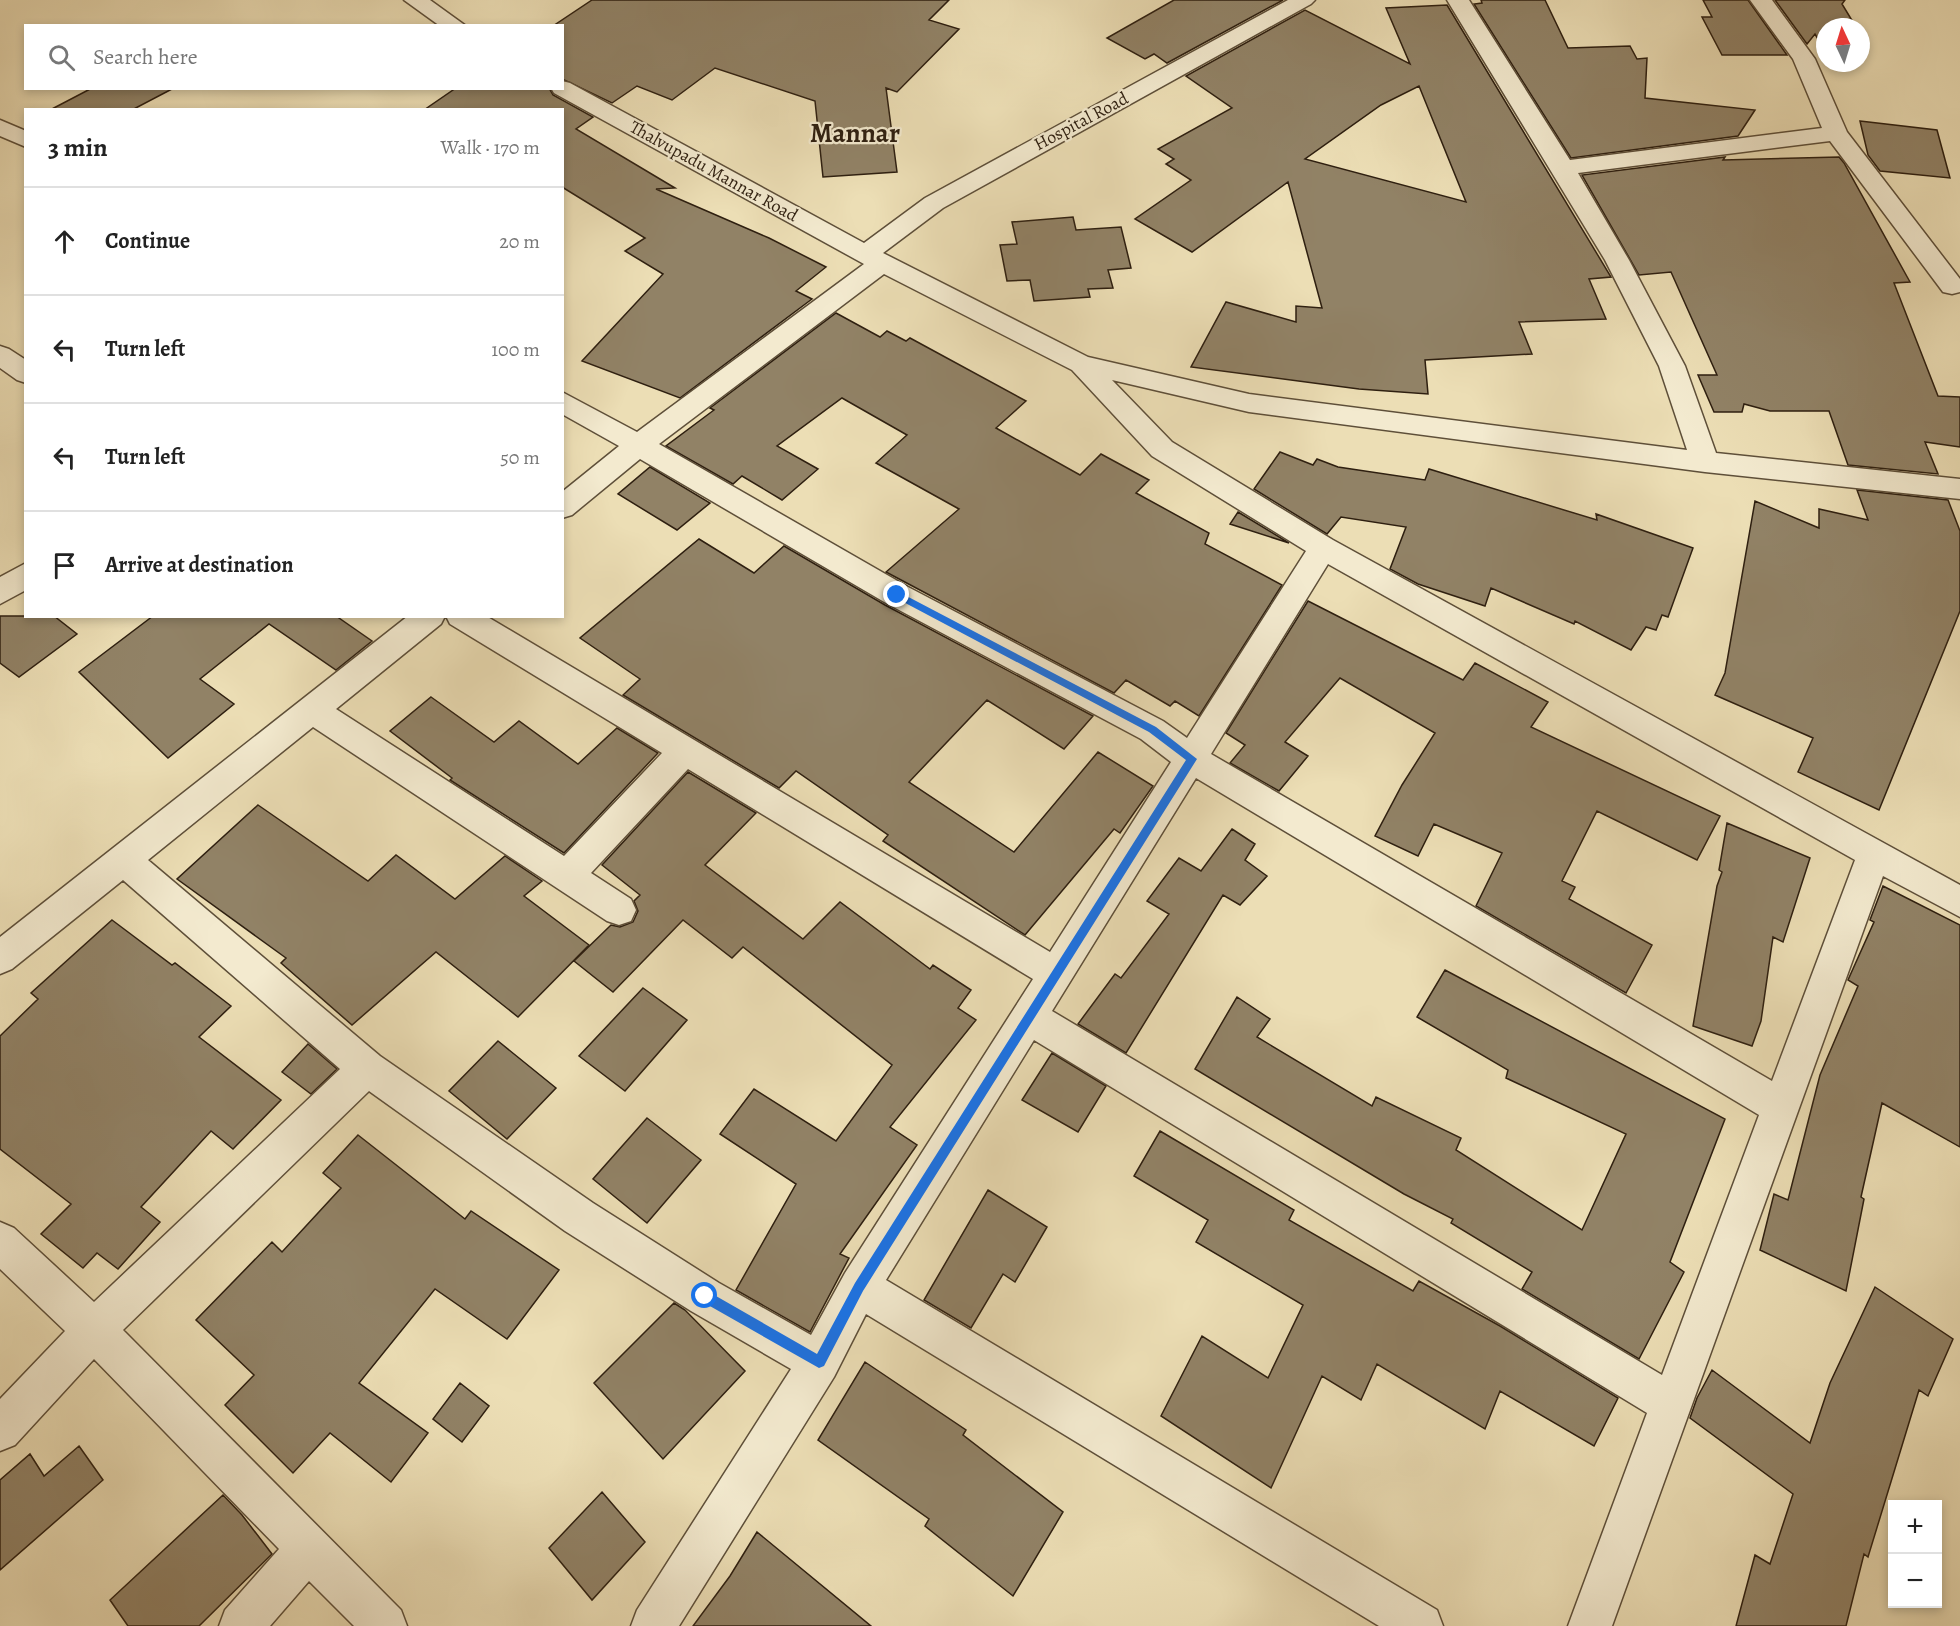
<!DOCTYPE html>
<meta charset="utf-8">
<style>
:root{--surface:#fff;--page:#f6f6f6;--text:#222;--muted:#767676;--line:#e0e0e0}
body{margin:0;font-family:Alegreya,serif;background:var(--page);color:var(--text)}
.controls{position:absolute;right:18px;bottom:18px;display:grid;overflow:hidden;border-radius:0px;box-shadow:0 3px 9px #0003}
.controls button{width:54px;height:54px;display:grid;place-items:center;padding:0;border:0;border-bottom:2px solid var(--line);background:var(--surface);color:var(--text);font:30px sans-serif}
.compass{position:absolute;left:1816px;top:18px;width:54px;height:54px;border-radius:50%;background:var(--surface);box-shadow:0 3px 9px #0003;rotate:356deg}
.stop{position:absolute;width:18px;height:18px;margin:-14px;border:4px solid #1a73e8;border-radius:50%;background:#fff}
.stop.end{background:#1a73e8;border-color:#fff;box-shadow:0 2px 6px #0008}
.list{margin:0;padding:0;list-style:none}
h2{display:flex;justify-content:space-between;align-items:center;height:78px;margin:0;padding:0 24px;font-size:26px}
h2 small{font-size:20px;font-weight:400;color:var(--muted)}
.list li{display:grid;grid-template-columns:39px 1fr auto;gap:18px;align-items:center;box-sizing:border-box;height:108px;padding:0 24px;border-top:2px solid var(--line)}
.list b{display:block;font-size:22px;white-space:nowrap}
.list em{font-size:20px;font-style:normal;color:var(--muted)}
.icon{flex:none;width:33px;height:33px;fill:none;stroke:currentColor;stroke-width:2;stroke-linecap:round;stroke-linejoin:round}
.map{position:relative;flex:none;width:1960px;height:1626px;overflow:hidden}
.search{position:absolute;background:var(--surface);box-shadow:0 3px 9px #0003;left:24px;top:24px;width:540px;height:66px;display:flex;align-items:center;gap:15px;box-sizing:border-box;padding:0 21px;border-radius:0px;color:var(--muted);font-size:22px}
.panel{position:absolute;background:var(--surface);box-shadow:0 3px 9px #0003;left:24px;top:108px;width:540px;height:510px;border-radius:0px}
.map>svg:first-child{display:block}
.building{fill:#918266;stroke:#2e1f10;stroke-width:1.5;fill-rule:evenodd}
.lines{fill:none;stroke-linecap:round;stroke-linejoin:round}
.minor-casing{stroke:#5e4f39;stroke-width:3}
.minor{fill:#f3eacf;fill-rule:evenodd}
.route{fill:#1a73e8}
.labels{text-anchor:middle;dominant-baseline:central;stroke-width:4.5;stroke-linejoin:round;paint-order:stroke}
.far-street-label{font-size:18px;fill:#2e1f10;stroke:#f3eacf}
.far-town-label{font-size:27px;font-weight:bold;fill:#2e1f10;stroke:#f3eacf}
</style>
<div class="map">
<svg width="1960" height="1626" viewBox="0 0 1960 1626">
<rect width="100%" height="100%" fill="#ecdeb5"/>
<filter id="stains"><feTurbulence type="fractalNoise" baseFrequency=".00333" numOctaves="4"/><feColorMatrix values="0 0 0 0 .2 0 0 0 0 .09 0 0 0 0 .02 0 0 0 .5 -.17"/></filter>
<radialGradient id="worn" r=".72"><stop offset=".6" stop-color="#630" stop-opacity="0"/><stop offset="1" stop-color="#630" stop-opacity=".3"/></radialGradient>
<path class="building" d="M592,0H949L929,20L959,29L897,92L886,88L897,172L823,177L815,101L715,68L672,100L637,86L612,103L562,79V26H553Z
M1174,0H1283L1167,63L1154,54L1145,59L1107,38Z
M1481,0H1545L1568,48L1630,46L1637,59L1647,58L1645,98L1755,110L1738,136L1571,158L1474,4L1482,3Z
M1703,0H1748L1787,55H1722L1702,17H1712Z
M1775,0H1845L1842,4L1856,27H1825V51L1815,34L1807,44Z
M1447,5L1611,277L1589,279L1606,319L1519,322L1532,354L1425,360L1428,394L1359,389L1191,367L1226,302L1296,322V306L1322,308L1288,182L1192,252L1135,219L1191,180L1166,164L1174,159L1158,149L1232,108L1186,76L1305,10L1410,64L1386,8ZM1419,86L1466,202L1305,159L1381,105Z
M92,88H172V89L132,110H50Z
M456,88H549L553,95L593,117L576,129L675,188L656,189L769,238L826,267L796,291L812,299L680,398L582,361L663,274L625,251L645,238L562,187V110H424Z
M1860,121L1937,130L1950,178L1880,171L1868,155Z
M1725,157L1723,160L1839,157L1844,163L1910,282L1894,283L1938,396L1960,397V447L1925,442L1938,474L1848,465L1829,411H1770L1744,404L1742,412H1714L1698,375H1717L1671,272L1639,275L1582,175Z
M1073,217L1076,230L1121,227L1131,268L1108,270L1113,288L1088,289L1090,297L1034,301L1030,280L1007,281L1000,245L1017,244L1012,222Z
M836,313L880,337L887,331L906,341L910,338L1026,401L996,428L1080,475L1101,454L1149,480L1136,493L1209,533L1205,544L1282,585L1199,716L1175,701L1170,706L1126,680L1114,693L886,572L959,509L876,463L907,435L842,398L777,446L818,469L782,500L742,476L733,484L666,446L714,410L710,408Z
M1280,452L1313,465L1317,459L1338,467L1425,480L1429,469L1597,520L1596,514L1693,548L1668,617L1662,615L1656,630L1646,627L1631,650L1575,621L1574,624L1491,588L1485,606L1418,584L1390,569L1406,527L1341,517L1327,534L1254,489Z
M650,467L710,503L677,530L618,494Z
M1857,490L1948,500L1960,531V611L1879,810L1798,772L1813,738L1715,695L1725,673L1755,501L1819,528V509L1868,520Z
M1238,512L1289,543L1230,524Z
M699,539L754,573L784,546L885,605L1093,716L1064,749L987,700L909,782L1014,852L1098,752L1153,786L1120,833L1114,829L1025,935L883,841L888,835L796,771L779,788L623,695L640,679L580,638Z
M1308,601L1463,680L1475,663L1548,702L1531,727L1720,816L1697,860L1597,811L1562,881L1575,887L1569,899L1652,945L1626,993L1476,906L1502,853L1434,824L1418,856L1375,836L1402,785L1435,733L1340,678L1285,742L1308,756L1279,791L1230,763L1245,745L1226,733Z
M0,616H54L77,634L19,677L0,663Z
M153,616H336L372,641L336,670L269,624L200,679L234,704L168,758L79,672Z
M431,697L494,742L519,721L578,764L617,728L658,753L564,853L450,780L452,778L390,731Z
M688,772L756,813L705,865L803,939L840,902L930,969L933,965L971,990L958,1008L976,1020L890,1127L917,1145L840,1254L849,1258L810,1332L736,1290L796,1184L720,1134L754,1089L836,1141L892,1065L743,947L732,958L683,920L613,992L574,961L611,925L620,927L633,922L638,911L634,901L640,895L602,865Z
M258,805L368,881L396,855L455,899L505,856L542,881L524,896L589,945L518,1017L436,952L352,1025L281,963L286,958L177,879Z
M1727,823L1810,858L1783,942L1773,937L1761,1021L1752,1046L1693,1026L1717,886L1722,872L1719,870Z
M1232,829L1255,844L1245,860L1267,876L1240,905L1223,895L1126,1053L1078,1024L1115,974L1121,978L1169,914L1147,901L1179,858L1201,871Z
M1883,886L1960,925V1147L1882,1103L1861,1197L1864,1199L1846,1291L1760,1250L1774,1194L1788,1200L1820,1075L1858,986L1848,980L1874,922L1870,920Z
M112,920L172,965L175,963L231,1006L199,1037L281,1100L233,1149L211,1131L141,1207L160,1222L118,1269L97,1253L83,1268L41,1234L71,1204L0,1149V1036L38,999L31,993Z
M1445,970L1725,1119L1670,1262L1684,1272L1639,1359L1522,1289L1532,1272L1451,1223L1453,1219L1404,1194L1195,1069L1237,997L1270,1019L1257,1037L1372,1106L1376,1097L1461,1138L1456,1150L1582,1230L1626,1134L1506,1078L1508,1070L1417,1017Z
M643,988L687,1020L625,1091L579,1056Z
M498,1041L556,1088L507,1139L449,1091Z
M308,1044L337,1069L311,1094L282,1072Z
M1052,1053L1106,1086L1078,1132L1022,1100Z
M647,1118L701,1160L647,1223L593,1179Z
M1160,1131L1294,1210L1289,1220L1413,1291L1419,1281L1500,1326L1618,1398L1594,1446L1500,1391L1485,1429L1377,1364L1361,1400L1322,1376L1271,1488L1161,1416L1202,1336L1268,1378L1303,1305L1196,1242L1208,1220L1134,1176Z
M358,1135L465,1219L471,1211L559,1270L507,1339L435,1289L359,1383L428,1433L391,1482L330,1433L293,1473L225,1405L254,1375L196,1320L272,1242L282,1252L341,1188L323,1173Z
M988,1190L1047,1227L1015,1282L1003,1274L971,1328L924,1300Z
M1875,1287L1953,1339L1928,1396L1919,1390L1868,1557L1864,1554L1846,1626H1736L1755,1555L1770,1564L1793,1494L1690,1418L1697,1398L1712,1370L1810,1443L1830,1383Z
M674,1303L685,1310L745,1371L663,1459L594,1383Z
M865,1362L966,1430L963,1435L1063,1512L1013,1596L925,1526L929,1519L818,1440Z
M460,1383L489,1406L462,1442L433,1419Z
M79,1446L103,1480L0,1570V1480L30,1454L44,1476Z
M602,1492L645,1542L592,1600L549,1548Z
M223,1495L242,1515L272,1554L199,1626H128L110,1600Z
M757,1532L871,1626H693L730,1576Z"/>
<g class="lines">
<g class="minor-casing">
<path id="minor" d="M404,0H430L466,26H440Z
M1288,0H1315L1311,4L943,208L883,253L1088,357L1249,394L1687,450L1659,366L1605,260L1447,0H1469L1570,160L1822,128L1793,59L1750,0H1772L1815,59L1847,132L1960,279V292L1952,294L1943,292L1830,141L1578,173L1629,260L1685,366L1716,453L1960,479V499L1705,472L1249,412L1112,380L1172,442L1333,540L1960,885V917L1883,876L1612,1626H1568L1647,1413L1034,1040L886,1280L1437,1610L1443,1626H1379L866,1314L834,1377L679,1626H631L637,1610L791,1369L691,1311L565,1231L369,1091L123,1330L401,1610L407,1626H354L309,1581L270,1626H219L225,1610L279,1549L94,1359L15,1445L0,1451V1399L65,1331L0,1269V1222L14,1228L94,1302L340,1069L123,880L12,969L0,974V937L408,616H445L441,624L336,709L564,856L662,753L450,624L446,616H486L1050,952L1171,762L1141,739L886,603L640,459L572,515L562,518V492L619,446L562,414V392L637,432L864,264L554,93L551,88H562V81L570,83L864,243L925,198ZM884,274L1072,370L1152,456L1306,551L1187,738L1163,721L908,587L659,444ZM1328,564L1855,860L1772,1081L1211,754ZM313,727L607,921L619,925L631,921L636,910L631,899L591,873L688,769L1033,979L845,1273L811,1335L719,1283L593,1203L380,1056L148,860ZM1196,778L1759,1115L1662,1375L1052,1011Z
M0,120L26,131V147L0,136Z
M0,346L9,349L26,360V383L17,380L0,368Z
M26,563V590L0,604V577Z"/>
</g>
<use href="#minor" class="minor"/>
</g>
<path class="route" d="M897,591L1156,727L1197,759L863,1291L824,1366L819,1368L701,1301V1292H709L817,1354L855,1283L1186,760L1149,732L894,597L893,595Z"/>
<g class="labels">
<g class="far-street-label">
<text transform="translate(1081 121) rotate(-28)">Hospital Road</text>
<text transform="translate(714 171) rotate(29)">Thalvupadu Mannar Road</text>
</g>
<g class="far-town-label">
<text x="855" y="133">Mannar</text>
</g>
</g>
<rect width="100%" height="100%" filter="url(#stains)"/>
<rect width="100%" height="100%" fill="url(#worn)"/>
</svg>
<div class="controls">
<button>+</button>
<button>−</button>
</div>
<svg class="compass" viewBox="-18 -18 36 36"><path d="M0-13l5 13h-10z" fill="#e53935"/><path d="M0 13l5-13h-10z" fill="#767676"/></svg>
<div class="stop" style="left:705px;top:1296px"></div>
<div class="stop end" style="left:897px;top:595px"></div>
<div class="search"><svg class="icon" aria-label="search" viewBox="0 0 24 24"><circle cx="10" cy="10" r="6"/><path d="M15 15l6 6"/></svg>Search here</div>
<section class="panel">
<h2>3 min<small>Walk · 170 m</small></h2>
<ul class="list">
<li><svg class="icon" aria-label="ahead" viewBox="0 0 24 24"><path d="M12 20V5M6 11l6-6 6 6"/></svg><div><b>Continue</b></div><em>20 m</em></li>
<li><svg class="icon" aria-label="left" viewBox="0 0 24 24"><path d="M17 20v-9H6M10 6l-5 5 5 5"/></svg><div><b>Turn left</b></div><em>100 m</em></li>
<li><svg class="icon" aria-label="left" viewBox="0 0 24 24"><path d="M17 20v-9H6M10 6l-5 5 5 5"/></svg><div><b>Turn left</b></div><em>50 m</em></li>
<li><svg class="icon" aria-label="arrive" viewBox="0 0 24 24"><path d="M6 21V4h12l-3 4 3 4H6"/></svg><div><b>Arrive at destination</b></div></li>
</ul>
</section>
</div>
